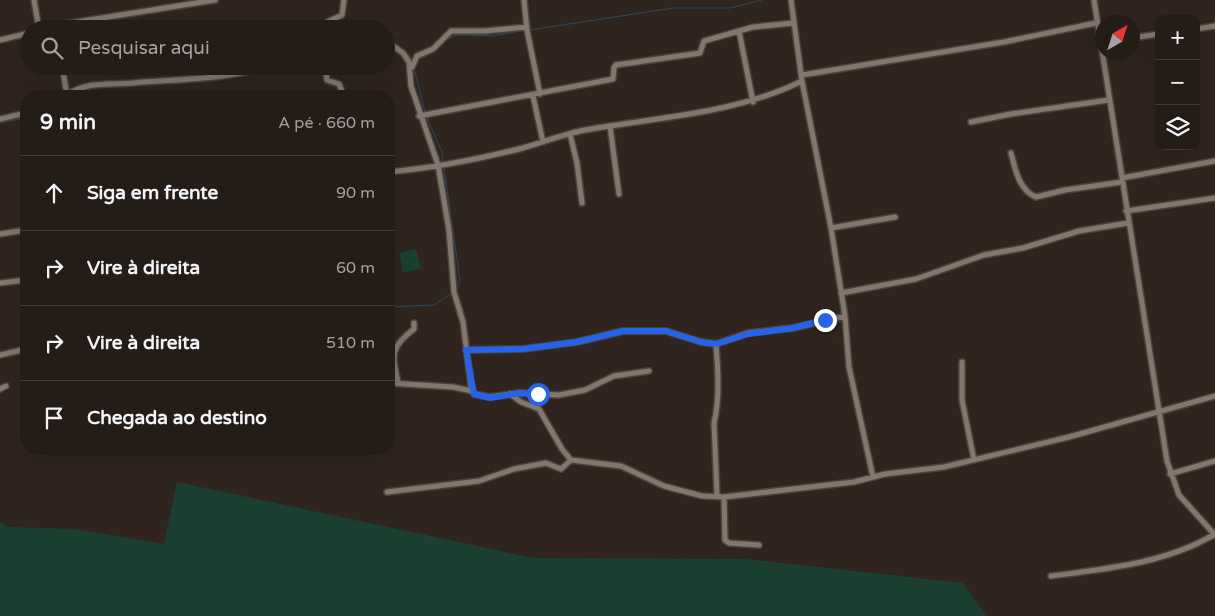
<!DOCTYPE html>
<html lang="pt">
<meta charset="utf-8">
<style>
:root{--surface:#241c16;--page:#302923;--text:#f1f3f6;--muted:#a3a1a1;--line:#413a35}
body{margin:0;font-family:"Varela Round",sans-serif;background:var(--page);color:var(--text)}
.controls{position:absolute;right:15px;top:15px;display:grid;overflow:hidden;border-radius:10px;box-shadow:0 5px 20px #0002}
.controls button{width:45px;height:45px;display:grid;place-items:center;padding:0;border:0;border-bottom:1px solid var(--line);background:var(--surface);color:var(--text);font:25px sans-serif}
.compass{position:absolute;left:1095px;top:15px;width:45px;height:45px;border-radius:50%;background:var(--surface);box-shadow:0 5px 20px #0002;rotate:39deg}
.stop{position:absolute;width:15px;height:15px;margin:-11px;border:4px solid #2563eb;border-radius:50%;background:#fff}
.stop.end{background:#2563eb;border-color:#fff;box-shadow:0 1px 5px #0008}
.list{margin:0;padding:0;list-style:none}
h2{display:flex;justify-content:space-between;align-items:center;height:65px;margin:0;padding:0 20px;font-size:21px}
h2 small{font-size:16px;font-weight:400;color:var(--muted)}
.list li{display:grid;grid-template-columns:32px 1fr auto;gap:15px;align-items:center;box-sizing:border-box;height:75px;padding:0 20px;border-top:1px solid var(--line)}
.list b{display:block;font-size:19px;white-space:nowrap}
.list em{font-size:16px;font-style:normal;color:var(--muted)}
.icon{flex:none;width:28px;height:28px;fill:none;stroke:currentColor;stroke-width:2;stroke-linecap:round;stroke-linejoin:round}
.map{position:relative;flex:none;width:1215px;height:616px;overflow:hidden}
.search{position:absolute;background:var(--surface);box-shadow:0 5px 20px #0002;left:20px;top:20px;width:375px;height:55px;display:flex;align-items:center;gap:12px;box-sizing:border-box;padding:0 18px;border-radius:28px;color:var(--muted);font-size:19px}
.panel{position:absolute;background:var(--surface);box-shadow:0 5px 20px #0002;left:20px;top:90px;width:375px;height:365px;border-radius:20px}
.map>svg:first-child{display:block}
.green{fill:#1b4031}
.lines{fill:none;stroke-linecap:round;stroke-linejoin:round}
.stream{stroke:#2e475f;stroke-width:1}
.street-casing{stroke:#4b423c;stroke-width:8}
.street{stroke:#82766d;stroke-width:5}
.route{stroke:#2563eb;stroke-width:6}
</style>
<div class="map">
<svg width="1215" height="616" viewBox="0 0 1215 616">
<rect width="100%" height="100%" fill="#30251e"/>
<path class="green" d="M416,249L421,268L403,273L399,253Z
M177,482L533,558L745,559L963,583L986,616H0V522L7,527L74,529L164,544Z"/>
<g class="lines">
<path class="stream" d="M530,30L673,8H730L762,0
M447,39L457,35L492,36L526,30
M419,58L425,57L437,49
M414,68L425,112
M426,116L442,152L443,164
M0,123L26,118
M444,168L460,280L455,291
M389,307L434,305L452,293"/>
<g class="street-casing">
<path id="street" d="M34,0L39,29
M524,0L527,30L540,94
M1094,0L1167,461L1179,495L1215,535
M328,22L349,29
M39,28L215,0
M321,29L327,22L342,15L344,0
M1196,29L1215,26
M739,31L753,102
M1132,38L1159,34
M0,40L29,33
M386,41L403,53L409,62L411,86L438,165L449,230L454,292L463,322L471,385L474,394L489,397L520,393L559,395L585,390L614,376L649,371
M62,66L67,95C88,81 108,85 133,83C178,79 225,80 269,66
M325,66L327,80L339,84L344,96
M412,67L417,56L433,49L451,31H485L527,27
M802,75L1004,42L1096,23
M802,81L831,228L845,316L849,367L873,477
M533,96L543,142
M419,116L613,79L614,68L616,65L700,53L704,41L753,27L794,23
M0,119L26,113
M971,122L1011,114L1109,100
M610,126L619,194
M570,134L577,163L582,203
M1011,153C1015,169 1019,190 1036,197L1065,190L1122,182
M389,172C434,168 479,159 523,148C544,142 564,134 585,130C658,117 735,114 802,81L791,0
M1122,178L1215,161
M1126,211L1215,198
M831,228L895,217
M0,234L26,230
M0,283L26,280
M841,293L916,279L984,255L1023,248L1079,231L1128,223
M716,344C718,370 720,398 714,423L717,496
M466,350L523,349L577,342L623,331H666L701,342L716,344L748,333L793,328L845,316
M0,355L26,349
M962,362V400L974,460
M398,382C392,355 390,347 414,329V323
M389,383L453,387L472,391
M0,389L6,386
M510,394L521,402L539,409L562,449L571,460L621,466L664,486L702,496L724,497L854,482L885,474L944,467L1069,437L1215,396
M1170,474L1215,461
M387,492L479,481L514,469L546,463L561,469L571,460
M724,497L725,540L729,543L759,545
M1051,576C1106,569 1167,563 1215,534"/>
</g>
<use href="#street" class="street"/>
</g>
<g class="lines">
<path class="route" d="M538,394L520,393L490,398L474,394L466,350L523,349L577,342L623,331H666L701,342L716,344L748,334L793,328L825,320"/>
</g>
</svg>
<div class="controls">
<button>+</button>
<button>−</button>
<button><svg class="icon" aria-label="layers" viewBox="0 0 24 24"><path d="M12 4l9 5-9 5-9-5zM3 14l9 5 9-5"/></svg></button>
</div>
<svg class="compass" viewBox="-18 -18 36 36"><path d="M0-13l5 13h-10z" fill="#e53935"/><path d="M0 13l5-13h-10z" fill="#a3a1a1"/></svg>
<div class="stop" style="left:538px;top:394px"></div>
<div class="stop end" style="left:825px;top:320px"></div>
<div class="search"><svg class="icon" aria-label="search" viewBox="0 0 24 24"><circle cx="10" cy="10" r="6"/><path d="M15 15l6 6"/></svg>Pesquisar aqui</div>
<section class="panel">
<h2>9 min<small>A pé · 660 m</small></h2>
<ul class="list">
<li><svg class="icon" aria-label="ahead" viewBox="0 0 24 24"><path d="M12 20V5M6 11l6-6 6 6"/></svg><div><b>Siga em frente</b></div><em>90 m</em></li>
<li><svg class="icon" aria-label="right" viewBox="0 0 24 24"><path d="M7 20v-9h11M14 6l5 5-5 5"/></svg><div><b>Vire à direita</b></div><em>60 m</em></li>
<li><svg class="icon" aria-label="right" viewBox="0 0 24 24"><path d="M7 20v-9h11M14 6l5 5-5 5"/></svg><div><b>Vire à direita</b></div><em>510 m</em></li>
<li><svg class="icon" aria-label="arrive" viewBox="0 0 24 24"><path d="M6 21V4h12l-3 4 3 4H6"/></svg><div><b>Chegada ao destino</b></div></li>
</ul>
</section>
</div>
